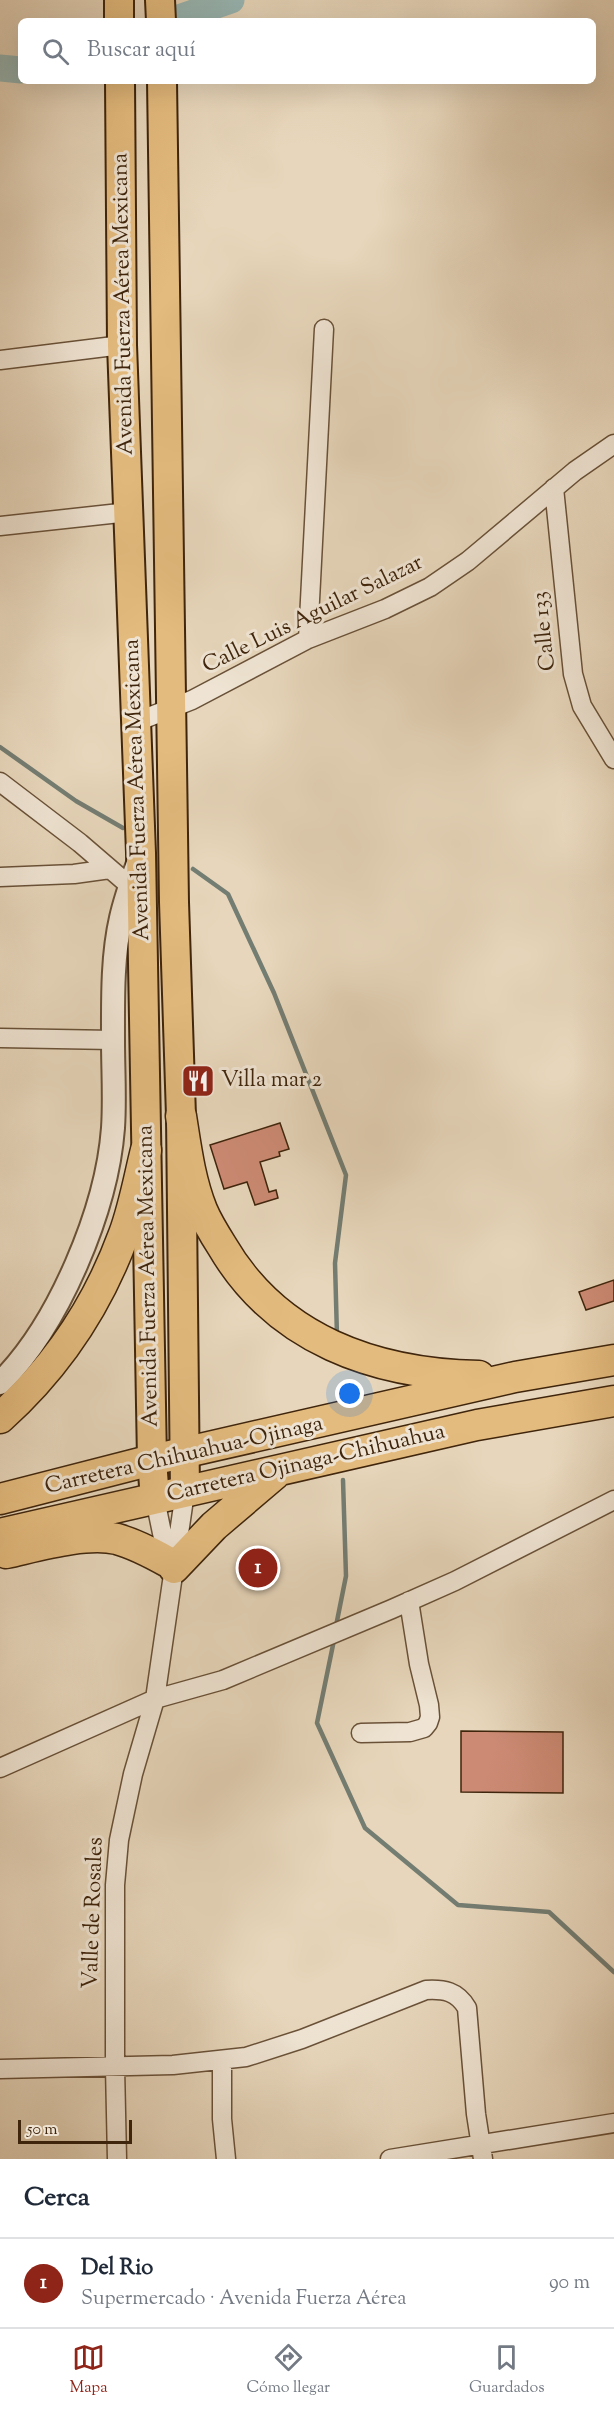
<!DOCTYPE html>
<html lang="es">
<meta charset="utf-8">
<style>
:root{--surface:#fff;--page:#f2f2f3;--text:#1f2937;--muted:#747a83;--line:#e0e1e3;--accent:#8f2418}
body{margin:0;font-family:"Sorts Mill Goudy",serif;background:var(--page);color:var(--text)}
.scale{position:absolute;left:18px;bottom:15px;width:114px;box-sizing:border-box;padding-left:6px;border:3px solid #3f250c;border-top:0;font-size:16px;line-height:21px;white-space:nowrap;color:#3f250c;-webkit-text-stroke:4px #efe4d3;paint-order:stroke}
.you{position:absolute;left:350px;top:1394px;width:21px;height:21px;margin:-15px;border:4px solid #fff;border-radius:50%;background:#1a73e8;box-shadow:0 0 0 9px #1a73e833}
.badge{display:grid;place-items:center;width:39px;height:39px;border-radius:50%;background:var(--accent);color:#fff;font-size:20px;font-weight:700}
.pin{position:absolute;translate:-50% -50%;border:3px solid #fff;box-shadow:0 2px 6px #0006}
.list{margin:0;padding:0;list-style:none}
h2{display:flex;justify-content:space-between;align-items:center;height:78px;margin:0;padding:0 24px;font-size:26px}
h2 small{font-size:20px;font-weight:400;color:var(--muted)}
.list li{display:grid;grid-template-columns:39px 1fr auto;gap:18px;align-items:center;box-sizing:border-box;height:90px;padding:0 24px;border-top:2px solid var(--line)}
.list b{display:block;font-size:22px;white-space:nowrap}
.list p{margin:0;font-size:20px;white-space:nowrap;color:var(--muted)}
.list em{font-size:20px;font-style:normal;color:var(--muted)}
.icon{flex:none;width:33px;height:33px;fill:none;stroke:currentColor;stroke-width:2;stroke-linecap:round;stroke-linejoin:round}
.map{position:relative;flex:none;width:614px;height:2159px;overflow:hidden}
.search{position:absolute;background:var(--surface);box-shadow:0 6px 24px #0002;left:18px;right:18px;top:18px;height:66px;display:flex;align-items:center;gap:15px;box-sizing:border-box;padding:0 21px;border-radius:9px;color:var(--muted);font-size:22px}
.sheet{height:168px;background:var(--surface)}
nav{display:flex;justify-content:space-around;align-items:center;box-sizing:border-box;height:84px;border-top:2px solid var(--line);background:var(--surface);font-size:16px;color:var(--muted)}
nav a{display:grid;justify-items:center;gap:3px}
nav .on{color:var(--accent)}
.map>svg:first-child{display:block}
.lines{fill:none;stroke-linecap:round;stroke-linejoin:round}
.stream{stroke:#747d72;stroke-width:4.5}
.river{stroke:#98b8b6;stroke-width:27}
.building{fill:#cc8a74;stroke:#3f250c;stroke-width:1.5}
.minor-casing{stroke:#695138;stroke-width:21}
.tertiary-casing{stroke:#695138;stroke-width:26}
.primary-casing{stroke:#3f250c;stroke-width:32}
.trunk-casing{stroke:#3f250c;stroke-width:33}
.minor{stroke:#efe4d3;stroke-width:18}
.tertiary{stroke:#efe4d3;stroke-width:22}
.primary{stroke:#e4bb7e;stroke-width:28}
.trunk{stroke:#e4bb7e;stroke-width:30}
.labels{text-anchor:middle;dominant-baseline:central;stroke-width:6;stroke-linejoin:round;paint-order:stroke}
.street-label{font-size:22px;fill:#3f250c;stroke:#efe4d3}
.poi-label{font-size:22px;fill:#3f250c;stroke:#efe4d3;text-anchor:start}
</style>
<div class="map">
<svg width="614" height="2159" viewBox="0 0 614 2159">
<rect width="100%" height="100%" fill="#e7d6bb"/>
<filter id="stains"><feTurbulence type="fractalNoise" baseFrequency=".00333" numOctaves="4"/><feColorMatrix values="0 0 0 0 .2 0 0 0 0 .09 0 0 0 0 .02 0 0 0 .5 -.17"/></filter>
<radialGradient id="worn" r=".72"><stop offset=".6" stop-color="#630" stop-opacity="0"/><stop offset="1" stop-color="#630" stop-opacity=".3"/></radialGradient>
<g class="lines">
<path class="stream" d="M0,747L76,801L123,828
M193,869L228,894L274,993L346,1175L335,1263L337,1336
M336,1626L346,1576L343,1480
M334,1640L317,1723L365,1828L458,1905L549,1912L614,1972"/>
<path class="river" d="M170,21L231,0
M0,68L21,70"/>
</g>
<path class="building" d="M280,1123L289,1149L279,1152L280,1156L260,1162L269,1192L276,1190L278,1198L255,1205L247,1182L224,1189L210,1145Z
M614,1280V1301L586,1310L579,1292Z
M461,1731L563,1732V1793L461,1792Z"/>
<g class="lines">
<g class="minor-casing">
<path id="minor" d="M0,360L122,345
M554,488L573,674L582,706L614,759
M0,526L129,512
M308,639L324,329
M136,722L192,700L308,639L385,609L430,587L468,561L575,471L614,444
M0,782L80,843L130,886
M0,877L74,874L110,869
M0,1038L113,1040
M155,1499L169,1567
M361,1733L410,1732L424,1728L428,1723L430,1717L429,1705L419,1664L409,1601
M0,1768L155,1699L223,1680L392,1609L455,1581L614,1500
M222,2061V2119L226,2159
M0,2069L173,2065L246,2057L302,2039L426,1990C444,1989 457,1991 467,2008L476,2114L483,2159
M117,2159L115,2067V1885L119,1840L133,1774L155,1699L185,1492
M390,2159L614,2123"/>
</g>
<g class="tertiary-casing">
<path id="tertiary" d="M0,1383C59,1325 107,1209 113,1128C115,1099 113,1070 113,1041C113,1001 112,957 121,918C125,900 131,883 137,866"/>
</g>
<g class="primary-casing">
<path id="primary" d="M119,0V21
M160,0L161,21
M120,81L122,345L141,853L152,1460L155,1499
M162,81L174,902L181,1116L185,1492"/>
</g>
<g class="trunk-casing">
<path id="trunk" d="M181,1116C186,1148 190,1180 202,1210C207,1222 215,1235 222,1246C277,1340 375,1374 479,1376
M0,1418C57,1367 98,1305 124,1234C134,1207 139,1178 146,1150
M0,1499L152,1460L515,1377L614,1360
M0,1534L477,1425L614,1401
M6,1553C38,1546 85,1532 117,1539C135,1544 152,1553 168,1562
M174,1568L214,1526L275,1474"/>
</g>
<use href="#minor" class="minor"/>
<use href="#tertiary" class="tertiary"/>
<use href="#primary" class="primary"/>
<use href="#trunk" class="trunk"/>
</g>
<defs>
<g id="restaurant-square" transform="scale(1.725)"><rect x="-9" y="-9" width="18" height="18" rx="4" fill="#8f2418" stroke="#efe4d3"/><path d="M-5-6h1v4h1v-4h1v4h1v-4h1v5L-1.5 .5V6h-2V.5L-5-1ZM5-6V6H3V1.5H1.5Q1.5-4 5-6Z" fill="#fff"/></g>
</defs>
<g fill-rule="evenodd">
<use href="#restaurant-square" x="198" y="1081"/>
</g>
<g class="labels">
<g class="street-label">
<text transform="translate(124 304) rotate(-91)">Avenida Fuerza Aérea Mexicana</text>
<text transform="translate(313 615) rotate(-26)">Calle Luis Aguilar Salazar</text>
<text transform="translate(545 631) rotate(-96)">Calle 133</text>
<text transform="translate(138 790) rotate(-92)">Avenida Fuerza Aérea Mexicana</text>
<text transform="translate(149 1276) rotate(-91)">Avenida Fuerza Aérea Mexicana</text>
<text transform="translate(184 1456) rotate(-13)">Carretera Chihuahua-Ojinaga</text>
<text transform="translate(306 1464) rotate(-13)">Carretera Ojinaga-Chihuahua</text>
<text transform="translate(94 1913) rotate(-88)">Valle de Rosales</text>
</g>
<g class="poi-label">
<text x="221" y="1081">Villa mar 2</text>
</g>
</g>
<rect width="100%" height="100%" filter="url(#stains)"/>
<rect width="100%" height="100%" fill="url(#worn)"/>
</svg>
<div class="scale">50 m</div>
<div class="you"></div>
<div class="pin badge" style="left:258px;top:1568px">1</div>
<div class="search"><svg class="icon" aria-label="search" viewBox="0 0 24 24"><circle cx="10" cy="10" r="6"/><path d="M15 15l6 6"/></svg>Buscar aquí</div>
</div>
<section class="sheet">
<h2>Cerca<small></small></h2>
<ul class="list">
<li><span class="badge">1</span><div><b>Del Rio</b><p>Supermercado · Avenida Fuerza Aérea</p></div><em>90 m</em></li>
</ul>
</section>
<nav>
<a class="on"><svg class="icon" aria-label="map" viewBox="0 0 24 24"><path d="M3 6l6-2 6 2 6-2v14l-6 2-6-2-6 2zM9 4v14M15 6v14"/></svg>Mapa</a>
<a><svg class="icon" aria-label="directions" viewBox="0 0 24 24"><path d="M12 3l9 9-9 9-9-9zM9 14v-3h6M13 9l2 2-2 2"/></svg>Cómo llegar</a>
<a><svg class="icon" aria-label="saved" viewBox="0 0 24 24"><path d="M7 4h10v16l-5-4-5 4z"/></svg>Guardados</a>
</nav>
